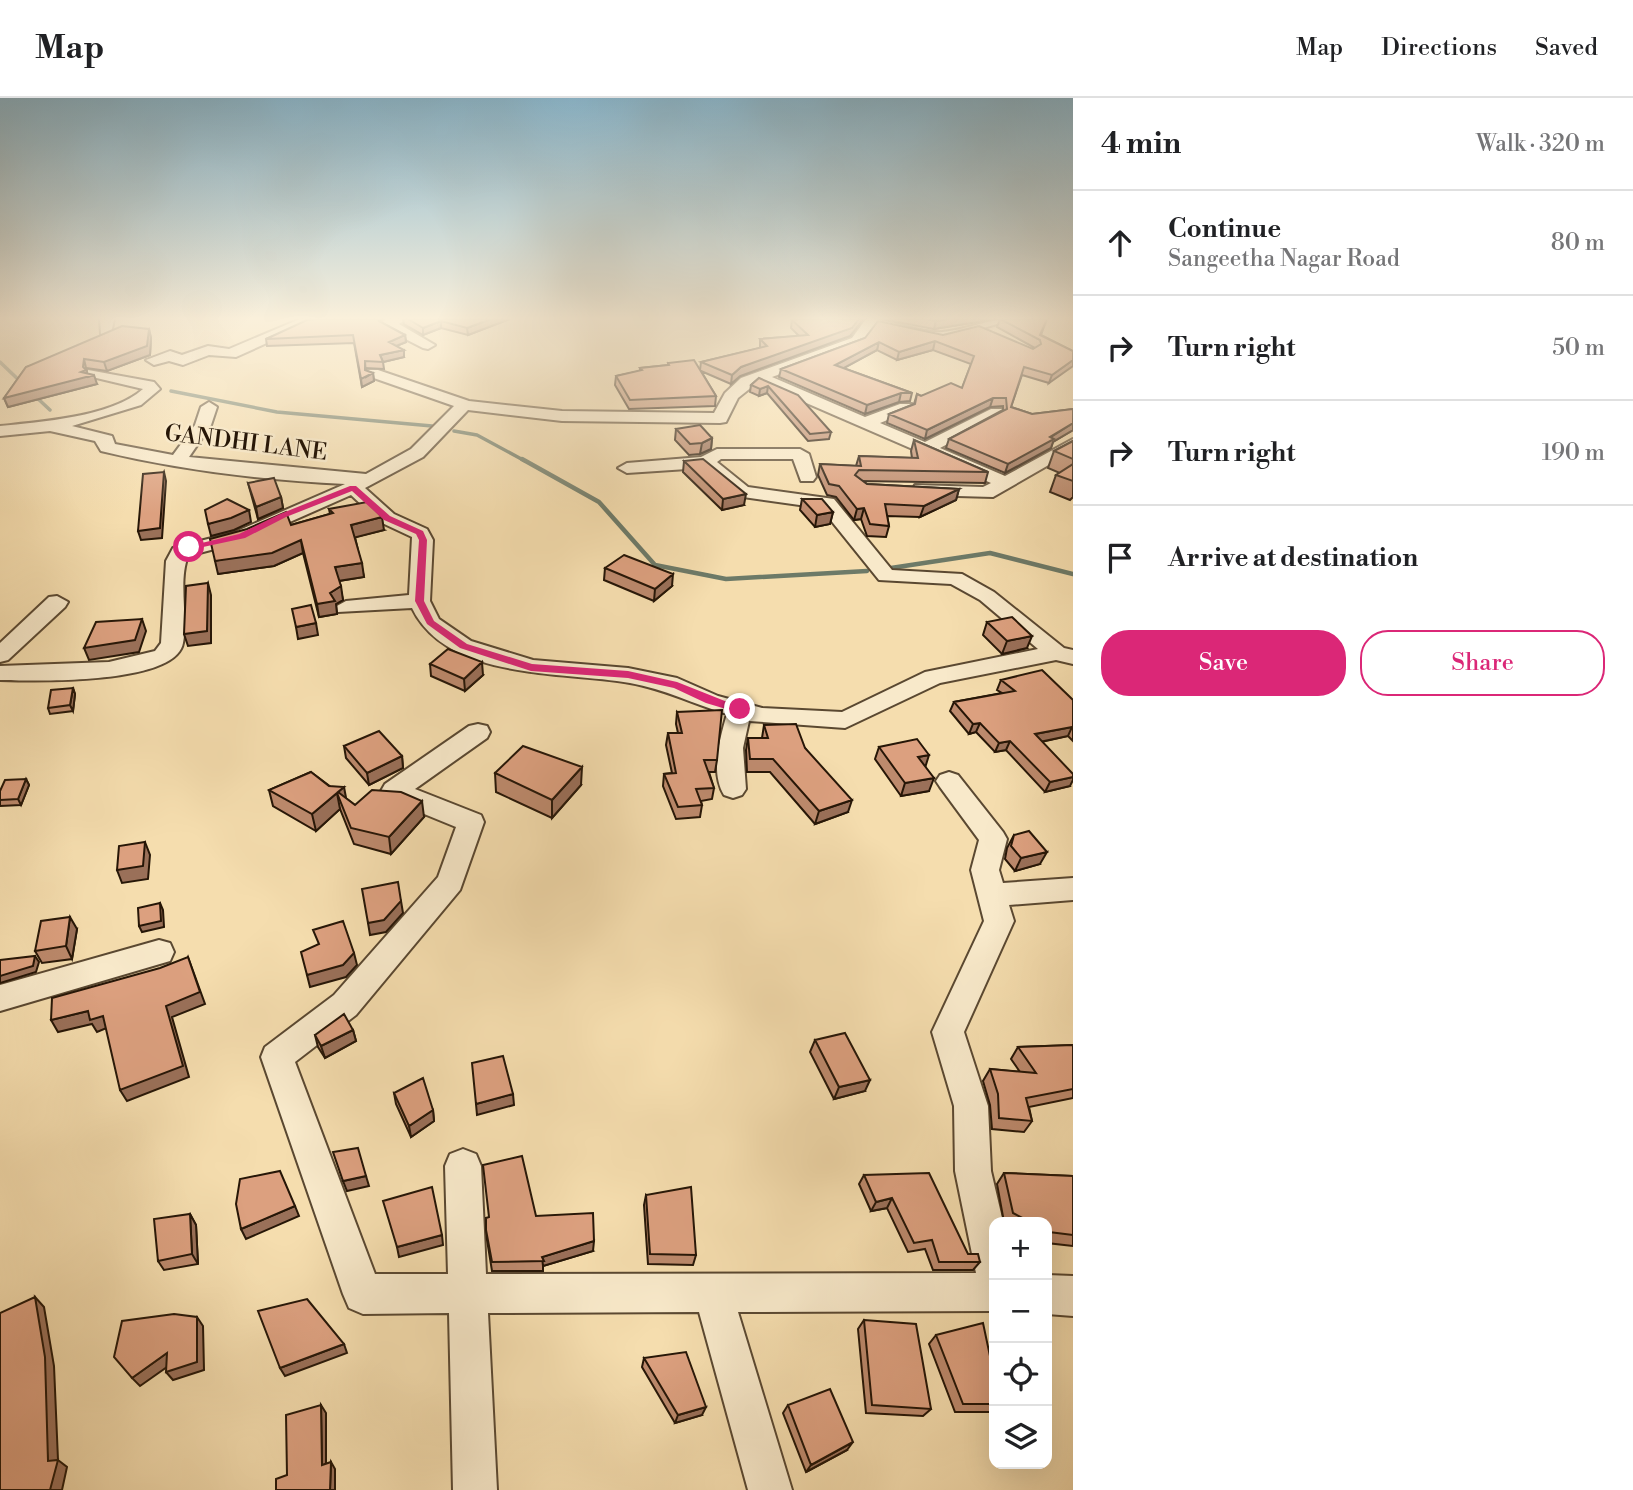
<!DOCTYPE html>
<meta charset="utf-8">
<style>
:root{--surface:#fff;--page:#f2f2f2;--text:#202124;--muted:#757577;--line:#e0e0e0;--accent:#db2777}
body{margin:0;font-family:"Libre Bodoni",serif;background:var(--page);color:var(--text)}
.controls{position:absolute;right:21px;bottom:21px;display:grid;overflow:hidden;border-radius:14px;box-shadow:0 7px 28px #0002}
.controls button{width:63px;height:63px;display:grid;place-items:center;padding:0;border:0;border-bottom:2px solid var(--line);background:var(--surface);color:var(--text);font:35px sans-serif}
.stop{position:absolute;width:21px;height:21px;margin:-16px;border:5px solid #db2777;border-radius:50%;background:#fff}
.stop.end{background:#db2777;border-color:#fff;box-shadow:0 2px 7px #0008}
.list{margin:0;padding:0;list-style:none}
h2{display:flex;justify-content:space-between;align-items:center;height:91px;margin:0;padding:0 28px;font-size:30px}
h2 small{font-size:23px;font-weight:400;color:var(--muted)}
.list li{display:grid;grid-template-columns:46px 1fr auto;gap:21px;align-items:center;box-sizing:border-box;height:105px;padding:0 28px;border-top:2px solid var(--line)}
.list b{display:block;font-size:26px;white-space:nowrap}
.list p{margin:0;font-size:23px;white-space:nowrap;color:var(--muted)}
.list em{font-size:23px;font-style:normal;color:var(--muted)}
.actions{display:flex;gap:14px;padding:21px 28px}
.actions a{flex:1;padding:16px 0;border:2px solid var(--accent);border-radius:28px;text-align:center;font-size:24px;color:var(--accent)}
.actions .main{background:var(--accent);color:#fff}
.icon{flex:none;width:38px;height:38px;fill:none;stroke:currentColor;stroke-width:2;stroke-linecap:round;stroke-linejoin:round}
.map{position:relative;flex:none;width:1073px;height:1392px;overflow:hidden}
header{display:flex;align-items:center;gap:42px;box-sizing:border-box;height:98px;padding:0 35px;background:var(--surface);border-bottom:2px solid var(--line)}
header strong{font-size:33px}
nav{display:flex;gap:38px;margin-inline-start:auto;font-size:24px}
main{display:flex}
aside{flex:1;background:var(--surface)}
.map>svg:first-child{display:block}
.lines{fill:none;stroke-linecap:round;stroke-linejoin:round}
.stream-far1{stroke:#6d7a68;stroke-width:3.5}
.stream{stroke:#6d7a68;stroke-width:4.5}
.minor-casing{stroke:#5a4831;stroke-width:4}
.minor{fill:#f8e9ca;fill-rule:evenodd}
.wall{fill:#bd8a6d;stroke:#261607;stroke-width:2}
.shaded-wall{fill:#9a7059;stroke:#261607;stroke-width:2}
.building{fill:#dca07f;stroke:#261607;stroke-width:2}
.route{fill:#db2777}
.labels{text-anchor:middle;dominant-baseline:central;stroke-width:5;stroke-linejoin:round;paint-order:stroke}
.far-street-label{font-size:23px;fill:#261607;stroke:#f8e9ca}
</style>
<header>
<strong>Map</strong>
<nav><a>Map</a><a>Directions</a><a>Saved</a></nav>
</header>
<main>
<div class="map">
<svg width="1073" height="1392" viewBox="0 0 1073 1392">
<rect width="100%" height="100%" fill="#f5ddae"/>
<filter id="stains"><feTurbulence type="fractalNoise" baseFrequency=".00286" numOctaves="4"/><feColorMatrix values="0 0 0 0 .2 0 0 0 0 .09 0 0 0 0 .02 0 0 0 .5 -.17"/></filter>
<radialGradient id="worn" r=".72"><stop offset=".6" stop-color="#630" stop-opacity="0"/><stop offset="1" stop-color="#630" stop-opacity=".3"/></radialGradient>
<g class="lines">
<path class="stream-far1" d="M0,264L24,287
M171,293L277,314L432,328
M34,297L50,312
M454,333L477,337L525,363"/>
<path class="stream" d="M522,361L599,404L655,467L726,481L867,473
M891,470L990,455L1073,476"/>
<g class="minor-casing">
<path id="minor" d="M100,221H114L111,236H101Z
M300,221H320L236,259L209,257L183,267L169,263L154,267L146,262L170,253L182,257L208,248L229,251Z
M386,221H406L399,226L435,247L428,251L423,250L382,229L380,226Z
M866,221C891,221 920,236 942,234C967,232 986,221 1013,221L941,243L875,228L862,246L772,279L865,319L900,306H912V312L880,325L925,344L991,311H1003V317L940,350L1005,378L1073,341V353L993,399L922,397L915,395L913,391L915,387L983,389L991,385L758,284L738,300L726,324L720,325L562,323L468,312L423,359L365,390L394,416L427,431L433,442L430,503L439,521L471,543L533,562L628,570L677,580L718,598L762,610L842,614L925,574L1038,551L980,502L951,486L879,482L821,410L736,398L702,370L627,375L618,370L627,365L701,359L717,351H800L809,356L816,379L813,383H801L793,361H721L717,364L748,389L834,401L892,472L962,476L994,494L1064,550L1073,552V566L1056,562L940,585L845,630L749,623L743,650L746,691L742,697L733,700L724,697C710,674 720,640 727,616C693,606 665,591 630,585C563,573 447,583 412,510L338,514L335,509L346,503L409,497L412,439L380,424L351,397L249,442L188,458C178,483 188,518 183,545C176,587 34,583 0,582V568L109,564L155,553L161,545L166,463L173,450L235,434L345,386C263,382 180,372 101,353L95,343L50,333L0,338V328C40,324 112,319 143,291L88,278V272L154,284L160,291L141,307L72,328L112,338L115,346L173,357L195,327L201,309L209,304L217,309L211,327L189,359L366,376L411,351L454,308L368,278V272H378L469,303L562,313L714,315L725,295L741,280L852,240Z
M57,498L68,504L65,509L8,562L0,564V545L49,499Z
M478,626L487,628L490,634L487,640L415,691L481,717L484,724L460,792L356,917L295,964L375,1176H448L445,1068L450,1056L463,1051L476,1056L481,1068L486,1176L976,1175L955,1073L954,1008L932,934L984,823L971,772L979,742L940,689L936,683L940,677L949,674L958,677L1003,734L1007,741L999,772L1003,785L1073,780V802L1009,807L1014,823L964,934L988,1008L991,1073L1003,1124H994V1213L738,1214L792,1392H748L699,1214L488,1215L497,1392H453L449,1215L363,1216L349,1210L343,1196L261,959L265,949L334,897L438,779L456,729L385,700L381,693L385,686L469,628Z
M159,842L170,845L174,854L170,863L0,913V887Z
M1047,1177L1073,1178V1218L1047,1216Z"/>
</g>
<use href="#minor" class="minor"/>
</g>
<path class="wall" d="M316,221H382L380,224L405,237L406,244L396,248L404,259L383,264L384,271L366,270V273L373,275L374,283L362,289L354,245L267,248L266,241Z
M403,221H510L468,237L441,230L423,237L404,226Z
M881,221H995L934,231Z
M1000,221H1047L1041,237L1073,253L1049,285L1022,277L1011,309L1032,316L1073,311V332L1053,344L1051,350L1005,375L946,350L949,341L1003,312V308L990,309L925,341L887,325L889,316L914,306L917,296L921,298L962,290L971,266L933,252L897,262L877,252L843,270L912,295L910,303L899,304L865,316L779,279L781,271L865,240L943,237L1033,251L1035,250L997,229Z
M792,222L850,238L740,278L731,286L701,273L716,298L715,308L629,311L615,287L616,278L640,273V270L668,267V265L700,272L701,264L760,250V241L799,238L791,230Z
M149,231L151,240L150,257L107,273L86,270L87,276L97,286L8,309L4,300L26,269Z
M759,280L831,334L829,341L808,343L767,295L759,298L750,294L751,287Z
M676,331L712,340L711,351L700,356L689,357L675,342Z
M914,342L988,374L985,385L862,383L867,386L959,391L956,402L920,419L887,418L889,428L886,439L867,438L861,421L854,422L836,399L827,397L818,377L820,366L856,368L859,358L912,360L911,353Z
M1073,343V399L1070,402L1050,394L1056,377L1060,375L1048,370L1054,353Z
M684,363L744,407L722,412L683,374Z
M248,385L281,399L283,410L258,421Z
M802,401L833,414L830,426L815,429L800,412Z
M329,411L384,432L355,439L364,479L339,483L343,502L336,506L337,516L319,519L303,455L274,468L218,476L291,427L330,416Z
M605,470L672,488L654,503L604,482Z
M987,524L1027,550L1002,556L983,537Z
M430,566L483,577L465,593L431,578Z
M1001,582L1073,602V643L1068,638L1041,644L1070,688L1045,694L1006,652L995,654L976,634L969,636L950,613L954,604L1002,595L997,592Z
M73,590L75,596L73,613L50,616L48,610Z
M677,614L717,662L715,674H709L714,690L712,701L701,703L702,707L700,719L676,721L663,688L664,676L672,675L666,647L668,635H678L676,626Z
M764,627L805,650L848,714L815,726L770,674H747L746,652L748,640H762Z
M344,648L402,658L403,670L369,687L346,660Z
M879,649L925,669L929,693L901,698L875,661Z
M311,674L355,707L424,719L391,756L354,746L340,711L316,733L273,708L269,692Z
M495,675L581,687L552,720L496,694Z
M26,681L29,687L21,707L0,708V693Z
M1014,737L1040,766L1015,773L1005,761L1007,750Z
M77,831L72,861L42,865L35,853Z
M353,932L356,943L325,960L318,949L315,937Z
M815,942L865,993L834,1001L810,954Z
M1073,947V1000L1029,1009L1032,1023L1024,1034L992,1031L990,1007L983,983L990,971L1020,974L1011,961L1018,949Z
M394,995L433,1012L434,1023L411,1039L396,1006Z
M1004,1075L1073,1078V1148L1047,1145V1124H1004L997,1086Z
M864,1077L968,1156L980,1164L973,1172H933L925,1151L908,1154L887,1110L871,1113L859,1086Z
M646,1097L696,1157L693,1167L648,1166L644,1107Z
M190,1116L196,1127L198,1166L164,1172L158,1163Z
M536,1118L593,1153L543,1168V1173H492L487,1142L486,1120Z
M864,1222L931,1311L923,1318L866,1315L858,1231Z
M936,1237L994,1277V1311L992,1314H955L929,1246Z
M644,1260L702,1317L675,1325L642,1269Z
M788,1307L847,1352L806,1374L783,1315Z"/>
<path class="shaded-wall" d="M491,221H510L468,237L467,230Z
M859,221H864L850,238L740,278L731,286L732,277L741,269Z
M948,221H995L934,231L936,223Z
M441,223V230L423,237V230Z
M149,231L151,240L150,257L107,273L104,264Z
M405,237L406,244L389,251V244Z
M935,243L933,252L897,262L899,254Z
M879,244L877,252L833,276L835,267Z
M404,252V259L383,264L380,257Z
M84,261L88,279L94,277L97,286L8,309L4,300L83,269Z
M1073,262V268L1049,285L1052,277Z
M365,263L366,279L373,275L374,283L362,289L361,281L365,272Z
M768,288L767,295L759,298L760,291Z
M901,295L899,304L865,316L867,307Z
M993,300L990,309L925,341L927,332Z
M1073,325V332L1053,344L1051,350L1005,375L1008,366Z
M712,340L711,351L700,356L702,345Z
M164,374L166,383L162,440L141,442L138,433Z
M959,391L956,402L920,419L924,408Z
M746,396L744,407L722,412L723,401Z
M281,399L283,410L258,421L256,409Z
M864,410L861,421L854,422L857,411Z
M249,412L251,424L234,432L211,438L208,426Z
M833,414L830,426L815,429L817,417Z
M382,419L384,432L353,440L351,427Z
M301,442L303,455L274,468L218,476L215,463Z
M362,465L364,479L338,483L335,469Z
M673,476L672,488L654,503L655,491Z
M208,485L211,497V545L188,548L184,536Z
M341,488L343,502L336,506L337,516L319,519L317,506L330,495Z
M142,521L146,533L139,554L89,562L84,550Z
M316,525L318,537L298,541L296,529Z
M1032,538L1027,550L1002,556L1007,543Z
M482,564L483,577L465,593L464,581Z
M73,590L75,596L73,613L70,607Z
M980,625L976,634L969,636L973,626Z
M1072,629L1068,638L1030,646L1035,636Z
M1010,643L1006,652L995,654L999,645Z
M929,657L925,670L918,659Z
M402,658L403,670L369,687L367,675Z
M582,669L581,687L552,720V702Z
M1073,679V682L1070,688L1045,694L1050,684Z
M934,680L929,693L901,698L905,685Z
M26,681L29,687L21,707L18,701Z
M344,689L347,705L338,694Z
M337,695L340,711L316,733L312,716Z
M852,702L848,714L815,726L819,713Z
M422,703L424,719L391,756L389,739Z
M145,744L150,757L148,781L122,785L117,772Z
M1047,754L1040,766L1015,773L1021,760Z
M401,803L403,815L386,834L370,837L368,825Z
M160,805L163,812L164,829L142,834L139,828Z
M70,819L77,831L72,861L66,848Z
M354,855L357,867L346,879L310,889L307,877Z
M35,858L39,864L36,874L0,885V878Z
M188,859L205,906L172,919L189,979L127,1003L120,992L166,908Z
M88,913L103,918L109,929L97,934L92,926L58,934L51,922Z
M353,932L356,943L325,960L321,948Z
M870,982L865,993L834,1001L839,989Z
M513,996L514,1007L477,1017L476,1006Z
M433,1012L434,1023L411,1039L409,1028Z
M366,1078L369,1088L347,1093L343,1083Z
M892,1100L887,1110L871,1113L876,1104Z
M295,1108L299,1118L246,1141L241,1131Z
M190,1116L196,1127L198,1166L192,1156Z
M442,1137L443,1147L399,1159L397,1149Z
M594,1143L593,1153L543,1168L542,1159Z
M35,1199L44,1209L54,1268L58,1362L67,1369L62,1392H50Z
M197,1219L203,1228L204,1272L173,1282L166,1274Z
M344,1246L347,1255L285,1278L280,1270Z
M167,1255L174,1264L140,1288L132,1280Z
M321,1307L326,1315V1374L322,1367Z
M706,1309L702,1317L675,1325L678,1317Z
M853,1344L847,1352L806,1374L811,1367Z
M331,1364L335,1371V1392H330Z"/>
<path class="building" d="M316,221H378L379,223L405,237L389,244L404,252L380,257L383,264L365,263V272L373,275L361,281L353,237L266,241L307,222Z
M408,221H491L467,230L441,223L423,230Z
M798,221H859L852,230L741,269L732,277L701,264L767,248L760,241L808,237L792,222Z
M925,221H948L936,223Z
M1000,221H1047L1040,237L1073,253V262L1052,277L1024,269L1011,309L1032,316L1073,311V325L1050,339L1054,341L1008,366L949,341L1007,311L1006,300H993L927,332L889,316L915,306L917,296L921,298L951,285L962,290L974,258L935,243L899,254L879,244L835,267L912,295H901L867,307L781,271L865,240L878,223L943,237L979,228L1033,251L1041,246L1040,242Z
M122,228L149,231L147,248L104,264L84,261L83,269L86,272L81,274L94,277L4,300L26,269Z
M694,262L716,298L630,302L616,278L642,272L640,270L669,267L668,265Z
M759,280L798,297L831,334L810,336L768,288L760,291L751,287Z
M700,327L712,340L702,345L690,346L676,331Z
M914,342L988,374L859,372L855,377L867,386L959,391L924,408L885,406L889,428L870,426L864,410L857,411L839,388L829,386L820,366L861,368L859,358L918,360Z
M1073,343V361L1054,353Z
M703,361L746,396L723,401L684,363Z
M1073,366V383L1056,377Z
M164,374L160,430L138,433L143,376Z
M274,380L281,399L256,409L248,385Z
M227,401L249,412L231,420L208,426L205,412Z
M802,401H822L833,414L817,417Z
M367,404L382,419L351,427L362,465L335,469L341,488L330,495L335,503L317,506L301,442L272,455L215,463L210,441L247,431L286,414L291,427L333,415L329,411Z
M624,457L673,476L655,491L605,470Z
M208,485L207,533L184,536L186,488Z
M311,507L316,525L296,529L292,511Z
M1012,519L1032,538L1007,543L987,524Z
M142,521L135,542L84,550L96,524Z
M448,551L482,564L464,581L430,566Z
M1042,572L1073,602V629H1072L1035,636L1073,676V679L1050,684L1010,643L999,645L980,625L973,626L954,604L1015,593L1001,582Z
M73,590L70,607L48,610L51,592Z
M722,612L717,662H704L714,690L696,691L702,707L678,709L664,676L676,675L668,635H682L677,614Z
M796,626L805,650L852,702L819,713L773,661H750L748,640H768L764,627Z
M379,633L402,658L367,675L344,648Z
M917,641L929,657L918,659L934,680L905,685L879,649Z
M523,648L582,669L552,702L495,675Z
M311,674L329,688L344,689L338,694L355,707L372,692L401,694L422,703L389,739L351,730L337,695L312,716L269,692Z
M26,681L18,701L0,702V693L5,682Z
M1029,733L1047,754L1021,760L1011,748L1014,737Z
M145,744L143,768L117,772L119,748Z
M398,784L401,803L384,822L368,825L362,791Z
M160,805L161,823L139,828L138,810Z
M70,819L66,848L35,853L41,823Z
M343,823L354,855L343,867L307,877L301,854L319,846L313,832Z
M35,858L33,868L0,878V862Z
M188,859L200,894L166,908L183,968L120,992L103,918L90,922L88,913L51,922L52,900L160,870Z
M344,916L353,932L321,948L315,937Z
M845,935L870,982L839,989L815,942Z
M1073,947V991L1026,1000L1032,1023L999,1020L998,996L990,971L1036,975L1018,949Z
M503,958L513,996L476,1006L472,965Z
M423,980L433,1012L409,1028L394,995Z
M358,1050L366,1078L343,1083L333,1054Z
M522,1058L536,1118L593,1115L594,1143L542,1159L544,1163L492,1164L486,1132V1120L489,1119L483,1067Z
M280,1073L295,1108L241,1131L236,1106L240,1081Z
M929,1075L968,1156H978L980,1164H939L932,1142L914,1145L892,1100L876,1104L864,1077Z
M1004,1075L1073,1078V1137L1049,1134L1047,1133V1124H1030L1013,1115Z
M432,1089L442,1137L397,1149L383,1103Z
M691,1089L696,1157L650,1156L646,1097Z
M190,1116L192,1156L158,1163L154,1121Z
M35,1199L45,1259L48,1363L58,1362L50,1392H0V1215Z
M307,1201L344,1246L280,1270L258,1213Z
M174,1216L197,1219V1264L166,1274L167,1255L132,1280L114,1259L122,1223Z
M864,1222L916,1226L931,1311L872,1307Z
M983,1225L994,1277V1306H963L936,1237Z
M686,1254L706,1309L678,1317L644,1260Z
M830,1291L853,1344L811,1367L788,1307Z
M321,1307L322,1367L331,1364L330,1392H276V1381L287,1377L286,1317Z"/>
<linearGradient id="sky" x2="0" y2="1"><stop stop-color="#89b7ce"/><stop offset="0.53" stop-color="#faf0db"/><stop offset="1" stop-color="#faf0db" stop-opacity="0"/></linearGradient>
<rect width="1073" height="416" fill="url(#sky)"/>
<path class="route" d="M350,388H356L390,418L423,433L427,442L424,503L434,523L467,546L532,566L628,573L677,584L745,611L736,614L706,605L674,590L628,580L531,573L460,550L427,526L415,503L419,442L416,436L384,422L352,393L286,419L245,440L189,452L185,449L239,436L280,416Z"/>
<g class="labels">
<g class="far-street-label">
<text transform="translate(246 345) rotate(7)">GANDHI LANE</text>
</g>
</g>
<rect width="100%" height="100%" filter="url(#stains)"/>
<rect width="100%" height="100%" fill="url(#worn)"/>
</svg>
<div class="controls">
<button>+</button>
<button>−</button>
<button><svg class="icon" aria-label="locate" viewBox="0 0 24 24"><circle cx="12" cy="12" r="6"/><path d="M12 2v4M12 18v4M2 12h4M18 12h4"/></svg></button>
<button><svg class="icon" aria-label="layers" viewBox="0 0 24 24"><path d="M12 4l9 5-9 5-9-5zM3 14l9 5 9-5"/></svg></button>
</div>
<div class="stop" style="left:189px;top:449px"></div>
<div class="stop end" style="left:740px;top:611px"></div>
</div>
<aside>
<h2>4 min<small>Walk · 320 m</small></h2>
<ul class="list">
<li><svg class="icon" aria-label="ahead" viewBox="0 0 24 24"><path d="M12 20V5M6 11l6-6 6 6"/></svg><div><b>Continue</b><p>Sangeetha Nagar Road</p></div><em>80 m</em></li>
<li><svg class="icon" aria-label="right" viewBox="0 0 24 24"><path d="M7 20v-9h11M14 6l5 5-5 5"/></svg><div><b>Turn right</b></div><em>50 m</em></li>
<li><svg class="icon" aria-label="right" viewBox="0 0 24 24"><path d="M7 20v-9h11M14 6l5 5-5 5"/></svg><div><b>Turn right</b></div><em>190 m</em></li>
<li><svg class="icon" aria-label="arrive" viewBox="0 0 24 24"><path d="M6 21V4h12l-3 4 3 4H6"/></svg><div><b>Arrive at destination</b></div></li>
</ul>
<div class="actions"><a class="main">Save</a><a>Share</a></div>
</aside>
</main>
